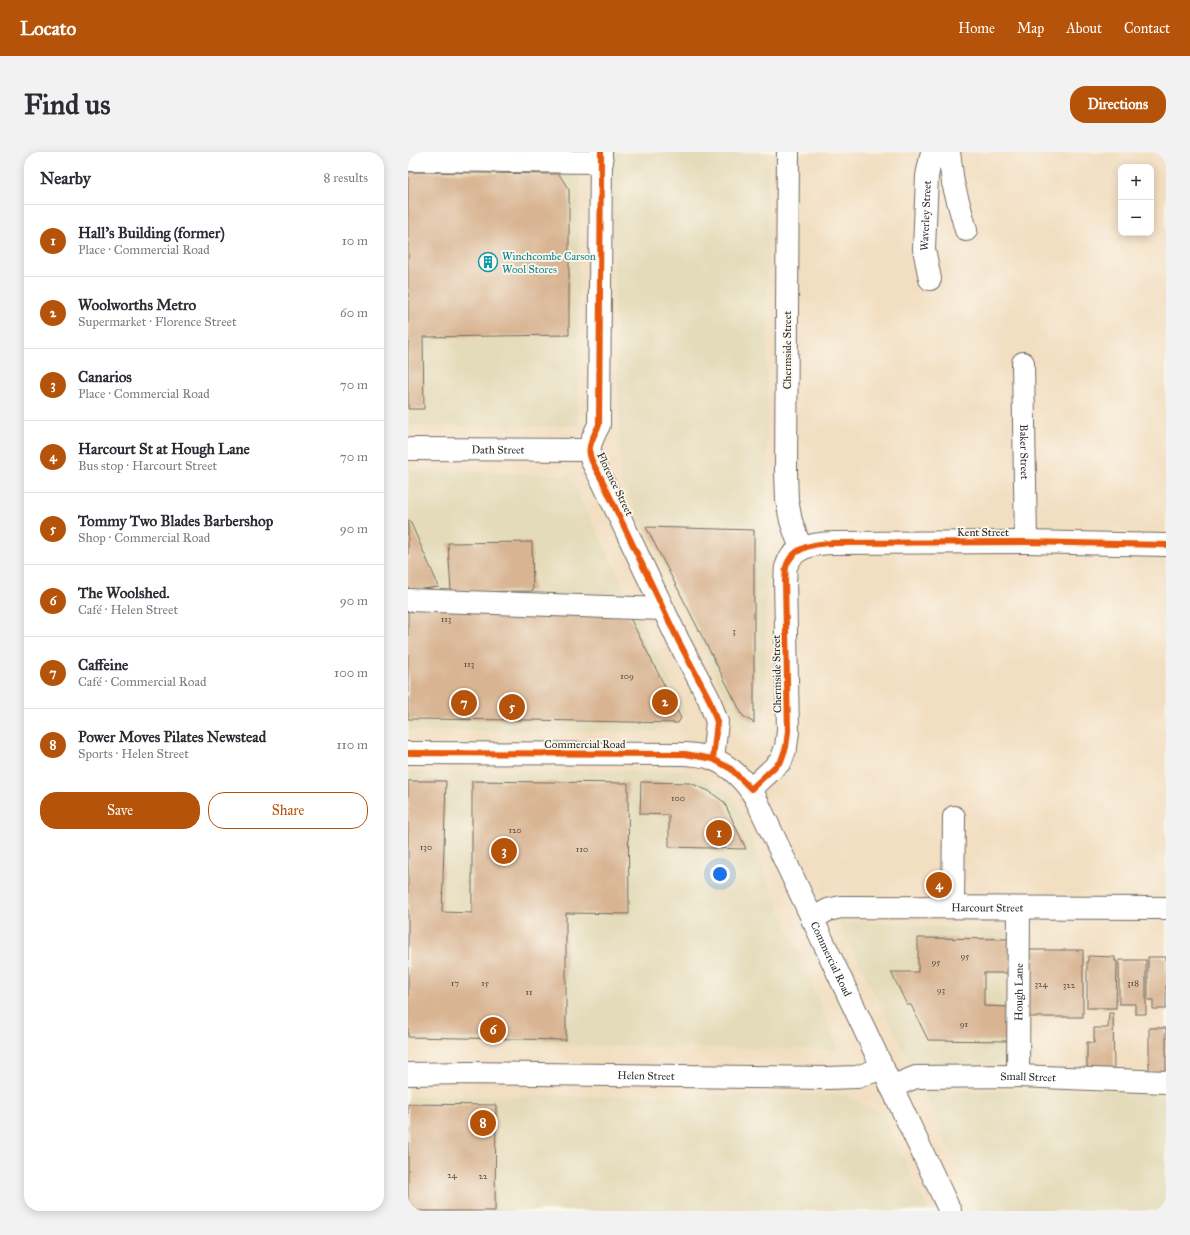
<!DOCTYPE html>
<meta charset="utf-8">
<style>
:root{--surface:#fff;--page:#f2f2f3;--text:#2b2b33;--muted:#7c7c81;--line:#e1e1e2;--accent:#b45309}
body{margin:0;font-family:"IM FELL Great Primer",serif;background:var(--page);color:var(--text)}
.controls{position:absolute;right:12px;top:12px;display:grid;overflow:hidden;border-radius:8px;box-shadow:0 2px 10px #0003}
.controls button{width:36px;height:36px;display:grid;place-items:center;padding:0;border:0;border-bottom:1px solid var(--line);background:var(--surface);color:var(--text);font:20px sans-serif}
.you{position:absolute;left:312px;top:722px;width:14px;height:14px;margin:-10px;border:3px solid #fff;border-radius:50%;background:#1a73e8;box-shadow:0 0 0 6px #1a73e833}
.badge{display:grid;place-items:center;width:26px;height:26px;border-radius:50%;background:var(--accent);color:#fff;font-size:13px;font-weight:700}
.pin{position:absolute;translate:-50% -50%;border:2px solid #fff;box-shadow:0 1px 4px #0006}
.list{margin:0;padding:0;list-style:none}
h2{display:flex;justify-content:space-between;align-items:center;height:52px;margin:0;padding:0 16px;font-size:17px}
h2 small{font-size:13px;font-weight:400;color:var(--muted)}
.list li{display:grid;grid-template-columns:26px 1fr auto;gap:12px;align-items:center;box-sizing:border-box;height:72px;padding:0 16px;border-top:1px solid var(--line)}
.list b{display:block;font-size:15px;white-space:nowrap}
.list p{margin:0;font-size:13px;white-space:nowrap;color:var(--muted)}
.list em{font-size:13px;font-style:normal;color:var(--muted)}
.actions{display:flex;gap:8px;padding:12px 16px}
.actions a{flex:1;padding:9px 0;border:1px solid var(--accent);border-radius:16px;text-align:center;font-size:14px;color:var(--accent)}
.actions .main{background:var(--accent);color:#fff}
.map{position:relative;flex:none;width:758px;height:1059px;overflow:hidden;border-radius:16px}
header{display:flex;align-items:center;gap:24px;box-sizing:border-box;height:56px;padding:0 20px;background:var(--accent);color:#fff}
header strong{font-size:19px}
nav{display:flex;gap:22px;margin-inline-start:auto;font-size:14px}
.intro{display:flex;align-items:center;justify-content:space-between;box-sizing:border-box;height:96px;padding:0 24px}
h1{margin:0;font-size:28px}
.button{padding:10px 18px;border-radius:16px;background:var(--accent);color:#fff;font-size:14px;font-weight:700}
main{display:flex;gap:24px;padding:0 24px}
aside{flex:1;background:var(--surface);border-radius:16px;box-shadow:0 2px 10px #0003}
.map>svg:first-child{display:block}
.built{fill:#e4dbba}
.building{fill:#d8b492}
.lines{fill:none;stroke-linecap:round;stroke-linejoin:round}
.minor-casing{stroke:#716a60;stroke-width:24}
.minor{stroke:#fff;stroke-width:22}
.cycleway-casing{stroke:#fbf7ec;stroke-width:8}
.cycleway{stroke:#e8590c;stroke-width:6}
.labels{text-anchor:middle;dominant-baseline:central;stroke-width:3.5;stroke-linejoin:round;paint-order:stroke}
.number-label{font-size:9px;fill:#564d45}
.street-label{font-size:11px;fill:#2b2b2b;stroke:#fbf7ec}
.culture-label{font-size:11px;fill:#0d838f;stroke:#fbf7ec;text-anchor:start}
</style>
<header>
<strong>Locato</strong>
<nav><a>Home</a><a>Map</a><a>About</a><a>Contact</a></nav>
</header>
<div class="intro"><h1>Find us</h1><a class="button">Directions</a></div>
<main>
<aside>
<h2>Nearby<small>8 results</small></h2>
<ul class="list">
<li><span class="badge">1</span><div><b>Hall's Building (former)</b><p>Place · Commercial Road</p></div><em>10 m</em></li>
<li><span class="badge">2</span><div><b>Woolworths Metro</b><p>Supermarket · Florence Street</p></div><em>60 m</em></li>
<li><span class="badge">3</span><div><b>Canarios</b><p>Place · Commercial Road</p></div><em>70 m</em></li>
<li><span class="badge">4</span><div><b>Harcourt St at Hough Lane</b><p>Bus stop · Harcourt Street</p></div><em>70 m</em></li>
<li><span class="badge">5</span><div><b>Tommy Two Blades Barbershop</b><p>Shop · Commercial Road</p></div><em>90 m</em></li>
<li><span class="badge">6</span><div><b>The Woolshed.</b><p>Café · Helen Street</p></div><em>90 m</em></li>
<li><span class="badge">7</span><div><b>Caffeine</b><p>Café · Commercial Road</p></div><em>100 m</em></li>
<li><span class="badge">8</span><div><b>Power Moves Pilates Newstead</b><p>Sports · Helen Street</p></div><em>110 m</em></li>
</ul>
<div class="actions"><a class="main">Save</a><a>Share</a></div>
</aside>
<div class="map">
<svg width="758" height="1059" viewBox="0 0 758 1059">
<rect width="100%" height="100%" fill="#fbf7ec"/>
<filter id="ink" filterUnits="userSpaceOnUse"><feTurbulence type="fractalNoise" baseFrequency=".025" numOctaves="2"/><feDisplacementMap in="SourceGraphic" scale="8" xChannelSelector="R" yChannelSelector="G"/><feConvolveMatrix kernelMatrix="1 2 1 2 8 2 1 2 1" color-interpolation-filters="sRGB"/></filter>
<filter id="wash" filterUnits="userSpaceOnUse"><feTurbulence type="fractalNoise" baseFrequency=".012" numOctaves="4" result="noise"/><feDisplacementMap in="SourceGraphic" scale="16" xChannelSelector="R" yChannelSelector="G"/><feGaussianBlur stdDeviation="0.9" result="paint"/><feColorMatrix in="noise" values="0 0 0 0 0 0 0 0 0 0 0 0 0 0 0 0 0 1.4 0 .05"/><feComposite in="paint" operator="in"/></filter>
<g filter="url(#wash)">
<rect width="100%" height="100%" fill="#f2dec1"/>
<path class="built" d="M202,0H360L358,560L351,581H335L213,328Z
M0,18H172L169,274H0Z
M0,318L161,323L279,562L247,580L0,579Z
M277,618L325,644L431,898L0,890V620Z
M430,769L619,780L623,912L503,913Z
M758,937V1059H571L514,939Z
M437,943L475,962L520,1059H0V945Z"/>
<g id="blocks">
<path class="building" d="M0,20L151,22L161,38V183L15,185L16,257H0Z
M0,369H2L31,435L0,439Z
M238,375L346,378V571L335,564Z
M124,390L125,439L43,440L40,391Z
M0,454L221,464L273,566L270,571L122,568L0,567Z
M0,629H38L34,760L64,761V629L220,631L221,762L158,761V888L0,885Z
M233,630L282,631L301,639L316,650L338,697L261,695V663L232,662Z
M510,786L604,787V821H576V854L600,855V889L520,888L503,853H499L483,820H510Z
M619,798H675V865H619Z
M680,804L707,805V809H709L708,856H679V809H680Z
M740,805H758V857H745V848H740Z
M711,808H738V862H727V852H711Z
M701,861H705L706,920H679V890L686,891V876H700Z
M741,876H758V920H741Z
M0,952L88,953L87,1059H0Z"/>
</g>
</g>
<g filter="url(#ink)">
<use href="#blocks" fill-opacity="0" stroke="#716a60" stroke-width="1"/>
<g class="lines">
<g class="minor-casing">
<g id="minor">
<path d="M193,0L191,273C176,301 180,302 194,328L270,488L301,547L309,570L305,607"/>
<path d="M380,0L378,320L379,348L383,369L393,397"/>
<path d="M541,0L545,31L558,78"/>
<path d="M0,8L194,10"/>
<path id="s1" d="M522,127L516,97L519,24L524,0"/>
<path id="s2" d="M615,211L618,390"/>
<path id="s3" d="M0,297L180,298"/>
<path d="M0,448L255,457"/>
<path id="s4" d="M0,601L277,602C286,603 297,603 305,607C323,614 339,631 348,647L542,1059"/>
<path d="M343,637L373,609L378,595L380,579L377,428C378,424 377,419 378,415C384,394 409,391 427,391L618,390L758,393"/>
<path d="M545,754L546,665"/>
<path id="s5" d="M404,767L420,758L433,755L758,756"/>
<path id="s6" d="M0,922L60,921L419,926L449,925L475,916"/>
<path id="s7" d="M610,924L611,756"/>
<path id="s8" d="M483,935L508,925L610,924L758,930"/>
</g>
</g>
<use href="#minor" class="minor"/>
<g class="cycleway-casing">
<path id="cycleway" d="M193,0L191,273C176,301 180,302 194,328L270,488L301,547L309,570L305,607
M0,601L277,602L305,607L323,617L343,637L373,609L378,595L380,579L377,428C378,424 377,419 378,415C384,394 409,391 427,391L618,390L758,393"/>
</g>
<use href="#cycleway" class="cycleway"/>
</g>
</g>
<defs>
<g id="building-ring" transform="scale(1)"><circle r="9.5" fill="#fbf7ec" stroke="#0f9aa8" stroke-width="1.5"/><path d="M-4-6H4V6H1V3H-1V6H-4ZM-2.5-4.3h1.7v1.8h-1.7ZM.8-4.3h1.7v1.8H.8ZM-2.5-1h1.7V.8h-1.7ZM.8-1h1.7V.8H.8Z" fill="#0f9aa8"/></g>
</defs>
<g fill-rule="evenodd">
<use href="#building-ring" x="80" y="110"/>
</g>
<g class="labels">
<g class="number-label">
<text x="38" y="466">113</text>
<text x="326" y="478">3</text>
<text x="61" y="511">113</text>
<text x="219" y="523">109</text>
<text x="270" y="645">100</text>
<text x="107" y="677">120</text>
<text x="18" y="694">130</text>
<text x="174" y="696">110</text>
<text x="557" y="803">95</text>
<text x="528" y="809">95</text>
<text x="47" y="830">17</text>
<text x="77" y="830">15</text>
<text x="725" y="830">318</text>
<text x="633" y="831">324</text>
<text x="661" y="832">322</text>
<text x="533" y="837">93</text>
<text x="121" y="839">11</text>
<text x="556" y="871">91</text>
<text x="44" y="1022">24</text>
<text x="75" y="1023">22</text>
</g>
<g class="street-label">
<text stroke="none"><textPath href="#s1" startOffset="64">Waverley Street</textPath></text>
<text transform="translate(379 198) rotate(-90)">Chermside Street</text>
<text stroke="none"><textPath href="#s3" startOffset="90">Dath Street</textPath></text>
<text stroke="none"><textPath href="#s2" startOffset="89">Baker Street</textPath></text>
<text transform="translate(207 332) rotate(64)">Florence Street</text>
<text x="575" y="380">Kent Street</text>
<text transform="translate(369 522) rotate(-91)">Chermside Street</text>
<text x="177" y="592">Commercial Road</text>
<text stroke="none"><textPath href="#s5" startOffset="178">Harcourt Street</textPath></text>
<text stroke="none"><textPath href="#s4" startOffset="542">Commercial Road</textPath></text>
<text stroke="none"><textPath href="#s7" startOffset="84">Hough Lane</textPath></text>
<text stroke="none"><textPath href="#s6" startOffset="238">Helen Street</textPath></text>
<text stroke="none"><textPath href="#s8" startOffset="139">Small Street</textPath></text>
</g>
<g class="culture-label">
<text x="94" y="104">Winchcombe Carson<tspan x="94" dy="13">Wool Stores</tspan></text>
</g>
</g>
</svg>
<div class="controls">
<button>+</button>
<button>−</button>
</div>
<div class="you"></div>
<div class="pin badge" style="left:311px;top:681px">1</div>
<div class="pin badge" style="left:257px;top:550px">2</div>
<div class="pin badge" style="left:96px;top:699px">3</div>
<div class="pin badge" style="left:531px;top:733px">4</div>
<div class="pin badge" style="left:104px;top:555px">5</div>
<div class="pin badge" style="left:85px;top:878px">6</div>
<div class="pin badge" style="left:56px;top:551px">7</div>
<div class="pin badge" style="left:75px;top:971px">8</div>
</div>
</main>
